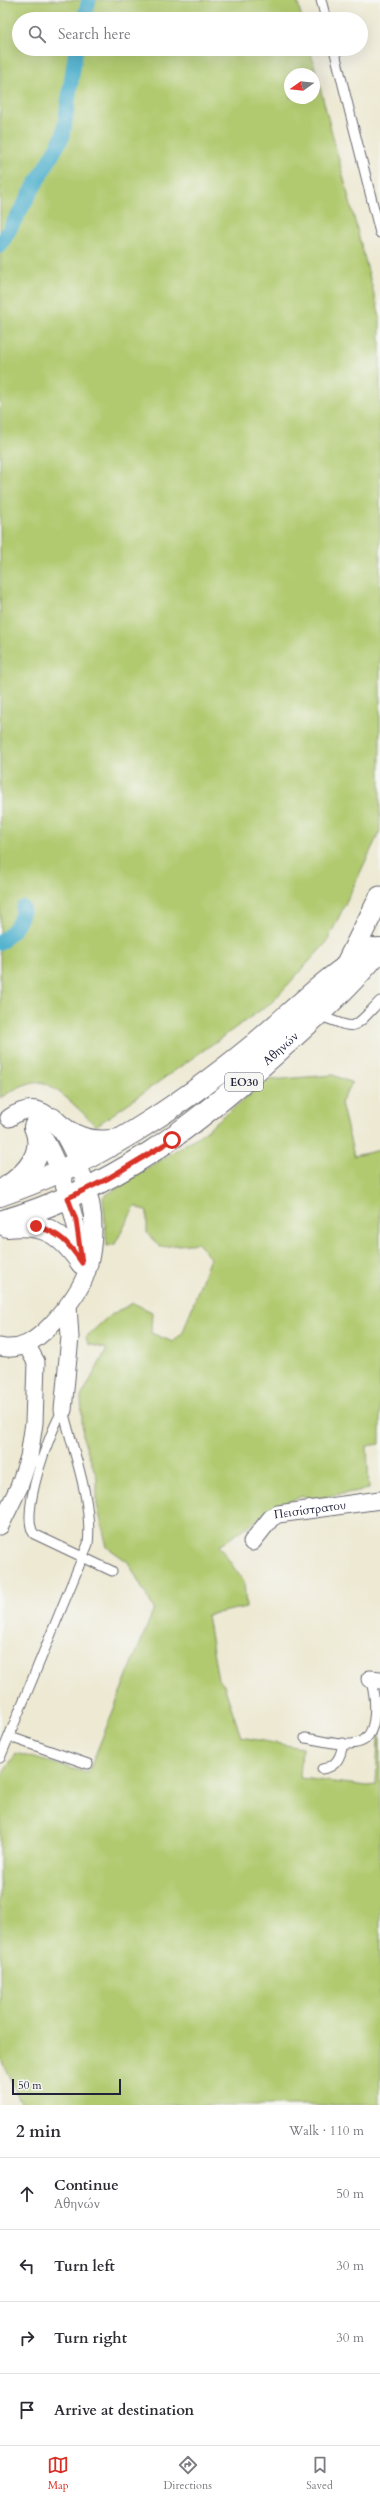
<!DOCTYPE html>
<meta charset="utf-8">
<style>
:root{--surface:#fff;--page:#f7f7f7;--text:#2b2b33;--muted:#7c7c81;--line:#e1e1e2;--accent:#d93025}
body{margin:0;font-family:Cardo,serif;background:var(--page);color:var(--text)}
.compass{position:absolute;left:284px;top:68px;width:36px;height:36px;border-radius:50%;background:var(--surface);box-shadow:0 4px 16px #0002;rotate:255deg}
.scale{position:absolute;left:12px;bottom:10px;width:109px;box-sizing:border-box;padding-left:4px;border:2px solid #22223b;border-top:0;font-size:11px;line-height:14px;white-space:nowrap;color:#22223b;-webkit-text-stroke:3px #f6f6f2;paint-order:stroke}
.stop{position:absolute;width:12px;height:12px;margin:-9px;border:3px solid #d93025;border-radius:50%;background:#fff}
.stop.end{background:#d93025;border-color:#fff;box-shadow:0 1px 4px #0008}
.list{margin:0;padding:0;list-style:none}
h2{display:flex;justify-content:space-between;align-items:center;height:52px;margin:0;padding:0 16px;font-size:17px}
h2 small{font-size:13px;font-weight:400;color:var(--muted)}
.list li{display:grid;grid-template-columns:26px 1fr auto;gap:12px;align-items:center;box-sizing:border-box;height:72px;padding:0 16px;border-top:1px solid var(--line)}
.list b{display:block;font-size:15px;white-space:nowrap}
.list p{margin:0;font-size:13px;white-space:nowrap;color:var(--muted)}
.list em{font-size:13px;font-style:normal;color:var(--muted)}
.icon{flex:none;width:22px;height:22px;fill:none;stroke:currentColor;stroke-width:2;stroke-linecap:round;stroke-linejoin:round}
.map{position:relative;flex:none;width:380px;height:2105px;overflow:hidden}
.search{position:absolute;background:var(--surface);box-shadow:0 4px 16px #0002;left:12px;right:12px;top:12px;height:44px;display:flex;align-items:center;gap:10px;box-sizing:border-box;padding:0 14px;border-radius:22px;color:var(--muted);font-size:15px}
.sheet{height:340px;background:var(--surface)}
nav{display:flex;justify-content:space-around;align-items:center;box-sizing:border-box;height:56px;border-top:1px solid var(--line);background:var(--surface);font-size:11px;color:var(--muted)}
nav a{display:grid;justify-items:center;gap:2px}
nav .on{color:var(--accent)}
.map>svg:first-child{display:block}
.green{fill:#b1ca6f;stroke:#6a7655;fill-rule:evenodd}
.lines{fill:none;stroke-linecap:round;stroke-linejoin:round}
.canal{stroke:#4fb1ce;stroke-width:15}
.service-casing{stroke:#696870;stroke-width:11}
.minor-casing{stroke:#696870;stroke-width:19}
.tertiary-casing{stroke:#696870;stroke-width:23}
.primary-casing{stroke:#696870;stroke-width:24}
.service{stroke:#fff;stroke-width:9}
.minor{stroke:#fff;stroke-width:17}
.tertiary{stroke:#fff;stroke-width:21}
.primary{stroke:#fff;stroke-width:22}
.route{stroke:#d93025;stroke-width:5}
.labels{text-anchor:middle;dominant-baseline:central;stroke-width:3;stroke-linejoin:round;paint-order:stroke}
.shield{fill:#f6f6f2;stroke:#626272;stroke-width:1}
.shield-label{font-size:11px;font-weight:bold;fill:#22223b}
.street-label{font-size:12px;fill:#22223b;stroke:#f6f6f2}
</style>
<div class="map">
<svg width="380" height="2105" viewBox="0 0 380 2105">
<rect width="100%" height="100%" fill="#f6f6f2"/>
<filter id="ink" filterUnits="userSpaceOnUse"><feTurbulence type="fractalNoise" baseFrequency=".025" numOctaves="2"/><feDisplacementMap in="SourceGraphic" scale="8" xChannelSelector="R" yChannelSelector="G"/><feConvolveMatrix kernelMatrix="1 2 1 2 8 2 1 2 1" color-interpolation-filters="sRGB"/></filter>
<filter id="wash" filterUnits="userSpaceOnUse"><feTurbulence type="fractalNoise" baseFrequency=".012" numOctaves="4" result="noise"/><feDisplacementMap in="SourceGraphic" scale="16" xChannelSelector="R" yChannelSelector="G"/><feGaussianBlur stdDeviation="0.9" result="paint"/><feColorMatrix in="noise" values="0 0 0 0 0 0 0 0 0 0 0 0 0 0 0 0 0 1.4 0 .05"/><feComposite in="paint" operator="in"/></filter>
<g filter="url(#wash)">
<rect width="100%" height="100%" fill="#ede9d3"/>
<path class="green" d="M0,0H297L302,19H19V49H310L380,317V831L327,942L272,1002L96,1126C83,1114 52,1079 34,1082C21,1085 11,1091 0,1098ZM290,74H314V98H290Z
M333,1075L352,1083L341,1103L354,1156L380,1150V1444L367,1446L369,1489L314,1499L303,1496L280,1504L219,1546L244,1582L246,1607L207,1615L218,1680L224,1685L241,1737L302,1748L300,1778L367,1786L376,1785L380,1696V2105H22L0,2057V1778L16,1753L88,1773L154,1609L128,1562L107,1547L97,1505V1478L83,1438L81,1397L107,1349L88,1344L86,1337L109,1316L133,1303L152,1312L151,1333L173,1342L183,1332L210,1258L198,1243L160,1247L147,1233V1212L135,1206L115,1244L107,1246L103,1197L203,1133L268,1080Z"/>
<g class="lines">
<path class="canal" d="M84,19L89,0
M0,246L63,136L76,49
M0,943C12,932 21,924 23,908"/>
</g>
</g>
<g filter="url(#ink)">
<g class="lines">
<g class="service-casing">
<path id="service" d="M321,0L326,19
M334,49L380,233
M318,1015C359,1030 350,1032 380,1001
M63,1410C50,1430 19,1514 34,1534L112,1571
M10,1737L88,1764
M305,1738C320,1740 342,1747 357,1743C380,1738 376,1696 370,1679
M0,1758L88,1544C93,1502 73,1451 63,1410
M322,1769C337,1767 341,1756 343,1743"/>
</g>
<g class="minor-casing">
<g id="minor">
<path d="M37,1129C59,1153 80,1231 82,1264"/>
<path d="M0,1347C21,1352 36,1340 50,1326C63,1312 76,1297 84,1279C93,1258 95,1227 91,1205C87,1182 64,1119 40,1111C29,1107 18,1112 9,1118"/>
<path d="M63,1410L70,1337L68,1306"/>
<path d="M0,1526L19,1487L29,1457L34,1423L36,1362L27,1346"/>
<path id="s1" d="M252,1542L271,1518L278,1514L380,1500"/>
<path d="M370,1679L380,1680"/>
</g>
</g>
<g class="tertiary-casing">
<path id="tertiary" d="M352,971L346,965L380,897"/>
</g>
<g class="primary-casing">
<g id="primary">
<path d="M52,1119C71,1138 91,1145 118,1140"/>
<path d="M6,1188C27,1174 47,1153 35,1127"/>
<path d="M0,1195C95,1163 177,1108 254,1045C293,1012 329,974 374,949"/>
<path id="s2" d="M0,1222C114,1189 194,1127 280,1049C315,1017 350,986 380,949"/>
<path d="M7,1226C45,1222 61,1233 82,1263"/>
</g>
</g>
<use href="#service" class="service"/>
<use href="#minor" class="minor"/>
<use href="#tertiary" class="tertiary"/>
<use href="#primary" class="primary"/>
</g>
</g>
<g class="lines" filter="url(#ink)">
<path class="route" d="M36,1226C60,1233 68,1242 82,1263L76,1220L68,1198L107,1179L172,1140"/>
</g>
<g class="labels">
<rect class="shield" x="225" y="1073" width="38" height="18" rx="3"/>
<g class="shield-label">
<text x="244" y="1082">ΕΟ30</text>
</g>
<g class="street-label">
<text stroke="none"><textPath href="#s2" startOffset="333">Αθηνών</textPath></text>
<text stroke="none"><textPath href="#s1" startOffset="71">Πεισίστρατου</textPath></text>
</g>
</g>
</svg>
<svg class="compass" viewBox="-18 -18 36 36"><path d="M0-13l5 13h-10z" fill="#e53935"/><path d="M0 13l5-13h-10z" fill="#7c7c81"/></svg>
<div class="scale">50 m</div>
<div class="stop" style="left:172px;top:1140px"></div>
<div class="stop end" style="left:36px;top:1226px"></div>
<div class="search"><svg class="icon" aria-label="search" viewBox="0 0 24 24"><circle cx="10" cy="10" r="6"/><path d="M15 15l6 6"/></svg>Search here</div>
</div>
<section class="sheet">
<h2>2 min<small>Walk · 110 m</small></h2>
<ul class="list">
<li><svg class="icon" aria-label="ahead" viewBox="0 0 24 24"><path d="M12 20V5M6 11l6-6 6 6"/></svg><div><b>Continue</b><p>Αθηνών</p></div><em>50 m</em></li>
<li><svg class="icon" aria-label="left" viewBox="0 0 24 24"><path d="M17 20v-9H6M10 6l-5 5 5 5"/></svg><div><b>Turn left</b></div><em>30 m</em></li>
<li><svg class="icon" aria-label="right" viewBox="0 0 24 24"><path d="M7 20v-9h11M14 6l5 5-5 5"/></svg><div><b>Turn right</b></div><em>30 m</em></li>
<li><svg class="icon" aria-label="arrive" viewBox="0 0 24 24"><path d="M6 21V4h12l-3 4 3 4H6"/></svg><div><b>Arrive at destination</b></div></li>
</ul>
</section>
<nav>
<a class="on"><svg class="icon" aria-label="map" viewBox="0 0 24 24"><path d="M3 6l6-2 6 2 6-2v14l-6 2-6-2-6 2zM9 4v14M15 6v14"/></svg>Map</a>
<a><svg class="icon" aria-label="directions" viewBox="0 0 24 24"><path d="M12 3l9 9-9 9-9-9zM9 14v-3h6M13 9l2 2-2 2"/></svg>Directions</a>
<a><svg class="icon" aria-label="saved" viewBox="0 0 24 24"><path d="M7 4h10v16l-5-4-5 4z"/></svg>Saved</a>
</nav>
